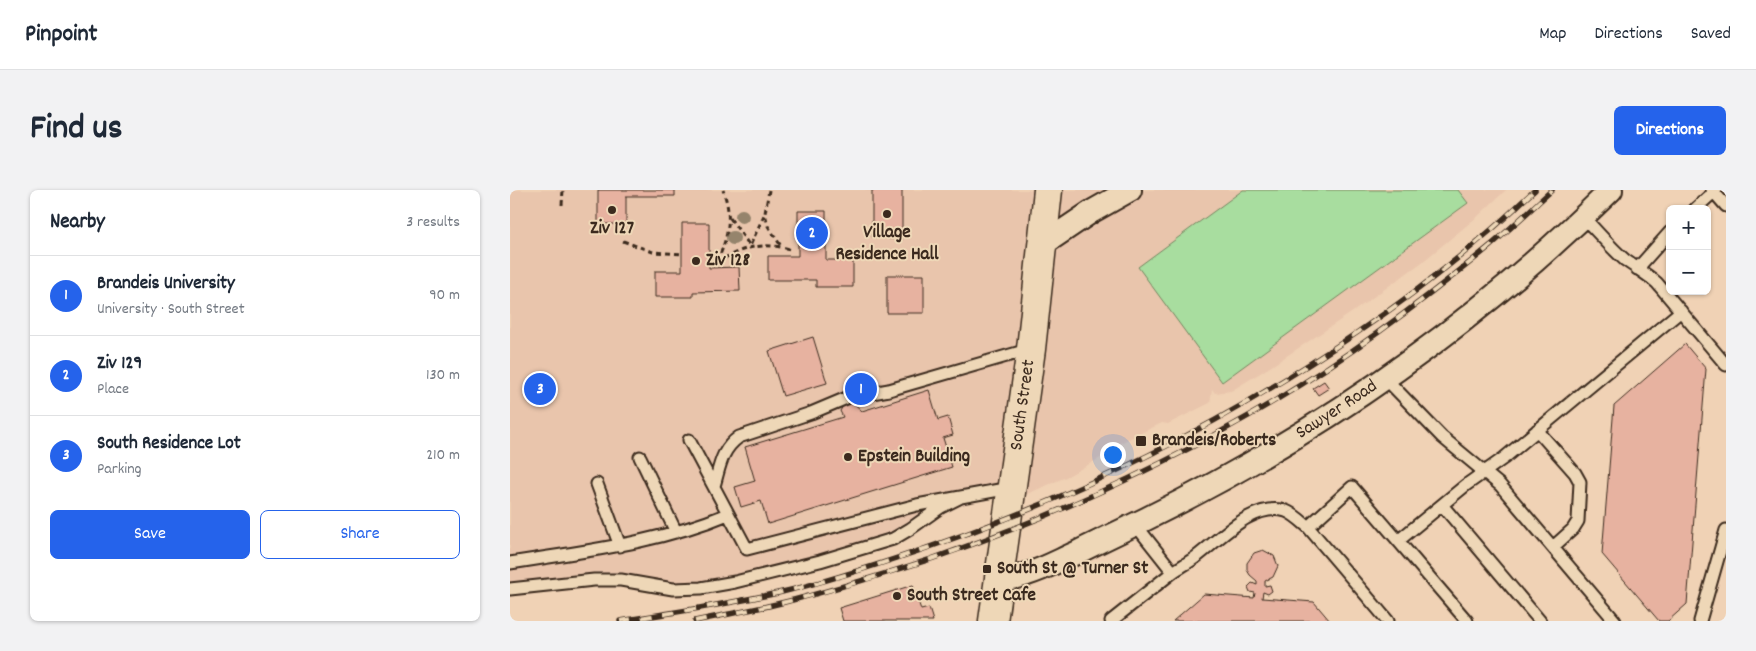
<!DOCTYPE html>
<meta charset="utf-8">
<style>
:root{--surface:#fff;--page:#f2f2f3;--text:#1f2937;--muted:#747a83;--line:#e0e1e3;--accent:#2563eb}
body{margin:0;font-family:Dekko,sans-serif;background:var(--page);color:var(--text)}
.controls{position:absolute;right:15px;top:15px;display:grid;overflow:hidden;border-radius:8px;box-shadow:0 1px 4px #0004}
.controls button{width:45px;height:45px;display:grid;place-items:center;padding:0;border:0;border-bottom:1px solid var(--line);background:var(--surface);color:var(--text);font:25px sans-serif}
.you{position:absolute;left:602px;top:264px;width:18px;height:18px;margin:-12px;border:4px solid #fff;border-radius:50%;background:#1a73e8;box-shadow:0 0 0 8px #1a73e833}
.badge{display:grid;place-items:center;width:32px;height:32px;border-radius:50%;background:var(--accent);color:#fff;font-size:16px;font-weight:700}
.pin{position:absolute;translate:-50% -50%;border:2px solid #fff;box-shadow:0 1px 5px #0006}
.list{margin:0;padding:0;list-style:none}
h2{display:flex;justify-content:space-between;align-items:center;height:65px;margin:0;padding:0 20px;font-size:21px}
h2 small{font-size:16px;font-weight:400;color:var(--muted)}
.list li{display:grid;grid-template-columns:32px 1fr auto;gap:15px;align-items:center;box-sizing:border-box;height:80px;padding:0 20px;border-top:1px solid var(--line)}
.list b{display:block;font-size:19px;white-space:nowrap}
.list p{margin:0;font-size:16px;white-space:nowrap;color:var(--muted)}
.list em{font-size:16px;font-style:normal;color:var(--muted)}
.actions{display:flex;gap:10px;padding:15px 20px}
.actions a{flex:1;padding:11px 0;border:1px solid var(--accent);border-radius:8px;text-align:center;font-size:18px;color:var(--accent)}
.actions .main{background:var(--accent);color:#fff}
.map{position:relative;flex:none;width:1216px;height:431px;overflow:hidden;border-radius:8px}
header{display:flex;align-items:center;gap:30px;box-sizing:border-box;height:70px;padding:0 25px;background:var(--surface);border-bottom:1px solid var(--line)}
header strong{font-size:24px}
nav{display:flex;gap:28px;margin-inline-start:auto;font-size:18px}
.intro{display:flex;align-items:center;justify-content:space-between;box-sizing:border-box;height:120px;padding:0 30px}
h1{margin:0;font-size:35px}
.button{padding:12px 22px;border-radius:8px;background:var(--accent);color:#fff;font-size:18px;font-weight:700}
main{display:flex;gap:30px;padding:0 30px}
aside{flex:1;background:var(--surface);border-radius:8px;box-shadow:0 1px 4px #0004}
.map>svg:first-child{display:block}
.built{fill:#e9c5ac}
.green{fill:#a8dd9f;stroke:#72845e}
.building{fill:#e7b2a0;stroke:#3b2a1e}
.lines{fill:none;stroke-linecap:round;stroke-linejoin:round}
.lane-casing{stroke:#3b2a1e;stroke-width:15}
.street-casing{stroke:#3b2a1e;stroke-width:26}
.secondary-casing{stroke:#3b2a1e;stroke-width:31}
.path{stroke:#3b2a1e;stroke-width:3;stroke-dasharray:5 4;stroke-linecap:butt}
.lane{stroke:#eed7b7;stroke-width:11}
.street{stroke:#eed7b7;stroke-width:22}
.secondary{stroke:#eed7b7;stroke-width:28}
.rail-casing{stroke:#3b2a1e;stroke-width:5.5}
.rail{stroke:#eed7b7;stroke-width:4;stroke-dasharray:11;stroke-linecap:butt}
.tree{fill:#95846c}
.poi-dot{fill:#3b2a1e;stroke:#eed7b7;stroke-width:2}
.labels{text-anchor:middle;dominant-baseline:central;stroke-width:4;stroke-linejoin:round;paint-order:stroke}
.poi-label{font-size:19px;font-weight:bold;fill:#3b2a1e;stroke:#eed7b7;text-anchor:start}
.street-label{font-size:19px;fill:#3b2a1e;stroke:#eed7b7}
</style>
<header>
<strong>Pinpoint</strong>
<nav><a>Map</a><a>Directions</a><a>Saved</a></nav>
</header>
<div class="intro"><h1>Find us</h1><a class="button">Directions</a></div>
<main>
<aside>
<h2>Nearby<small>3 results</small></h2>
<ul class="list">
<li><span class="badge">1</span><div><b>Brandeis University</b><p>University · South Street</p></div><em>90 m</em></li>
<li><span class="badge">2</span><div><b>Ziv 129</b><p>Place</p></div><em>130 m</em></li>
<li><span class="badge">3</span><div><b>South Residence Lot</b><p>Parking</p></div><em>210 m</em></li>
</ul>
<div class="actions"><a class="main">Save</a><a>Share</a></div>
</aside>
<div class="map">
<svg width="1216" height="431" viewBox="0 0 1216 431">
<rect width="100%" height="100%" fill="#f0d2b5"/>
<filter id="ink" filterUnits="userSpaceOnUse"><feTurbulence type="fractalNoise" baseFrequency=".02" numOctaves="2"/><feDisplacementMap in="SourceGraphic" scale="10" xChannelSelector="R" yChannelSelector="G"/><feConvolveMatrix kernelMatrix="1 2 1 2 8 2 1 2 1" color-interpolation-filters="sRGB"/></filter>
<g filter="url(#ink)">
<path class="built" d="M0,0H996L967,27L911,73L844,121L760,177L721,201L705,203L702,199L700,213L658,234L652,233L608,254L592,267L556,287L499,312L500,298L451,307L383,349L191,398L111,390L0,399Z"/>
<path class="green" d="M733,0H948L958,13L712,192L628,77Z"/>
<path class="building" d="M88,0H165V6H116V34H88Z
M362,0H392V50L362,47Z
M288,21H316V70H343V97H306V90H258V66H288Z
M172,33H199V78L229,77L230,101L183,102V107H145V81H172Z
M377,85H414V123H377Z
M303,147L317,193L273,206L259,161Z
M1175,154L1196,179L1177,414L1158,431H1149L1092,364L1104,216Z
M814,191L819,198L808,205L803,198Z
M419,200L428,230L438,227L443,245L433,248L442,277L258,334L251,311L231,317L225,297L245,291L235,257L333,227L330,221L338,208L352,221Z
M753,360L764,366L768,376L763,387L755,391V396L760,395L762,401L758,404L753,402L752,408L804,412L820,431H663L694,404L744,408L745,403L740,402L738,397L742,393L747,395V391L740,385L737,380V373L744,363Z
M403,395L411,420L419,418L423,431H333L329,418Z"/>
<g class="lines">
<g class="lane-casing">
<path id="lane" d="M1202,0L1216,16
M1185,19L1206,0
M1073,27C1087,41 1100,57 1115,70C1126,78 1137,84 1147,93L1216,175
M1127,79L1160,42
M875,188L932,247L990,295L1105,431
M1027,240L1065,283L1070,292L1068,331L1063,339L1043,357
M179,250L237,359L407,315L500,298
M130,267L166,342
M87,294L110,356
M204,296C210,276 211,260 229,247L301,223L339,207L379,200L521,159
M932,315L1030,431
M625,334L663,382C670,377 678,373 686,367C709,350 743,311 776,321C784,324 791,331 798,337L878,431
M798,337L842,297L957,431
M888,351L956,295L994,268L1171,121
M0,373C74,361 149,353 218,324
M0,399L84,390H111L163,399L191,398L225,392L310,371L383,349L400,339L431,317L451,307
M601,431L663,382
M1190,431L1216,340"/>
</g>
<g class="street-casing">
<g id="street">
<path d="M532,55L581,22L620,0"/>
<path id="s1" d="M488,391C498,389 508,387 517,384C534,379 550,370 566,363C588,352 611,341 634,330C805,246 965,135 1101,0"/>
</g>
</g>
<g class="secondary-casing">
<g id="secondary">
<path id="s2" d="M483,431L521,159L538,0"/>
</g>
</g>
<path class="path" d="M259,0L255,23L258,36L271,56
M52,15L53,0
M220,28L240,56L255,23
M113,51L143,62L172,64
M207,72C218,47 223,27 213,0
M206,73C233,57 252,51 283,60"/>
<use href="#lane" class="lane"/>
<use href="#street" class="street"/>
<use href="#secondary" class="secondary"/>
<g class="rail-casing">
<path id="rail" d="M110,431C163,423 216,414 268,403C316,392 364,376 411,360C567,307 712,235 848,142C892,112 935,80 975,45C992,31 1008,15 1025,0
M185,431C213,425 242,420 271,413C321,401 371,385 421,369C541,328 657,275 766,210C841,165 913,111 980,56C1001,38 1021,19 1042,0"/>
</g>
<use href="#rail" class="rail"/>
</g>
<g class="tree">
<circle cx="232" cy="26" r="7"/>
<circle cx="223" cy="48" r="7"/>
</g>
</g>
<g class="poi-dot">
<circle cx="102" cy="20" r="5"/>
<circle cx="377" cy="24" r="5"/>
<circle cx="186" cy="71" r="5"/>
<rect x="625" y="245" width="12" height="12" rx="2.5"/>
<circle cx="338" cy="267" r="5"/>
<rect x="472" y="374" width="10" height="10" rx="2.5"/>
<circle cx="387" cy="406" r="5"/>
</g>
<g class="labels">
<g class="poi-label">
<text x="102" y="39" text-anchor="middle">Ziv 127</text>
<text x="377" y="43" text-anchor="middle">Village<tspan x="377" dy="22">Residence Hall</tspan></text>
<text x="196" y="71">Ziv 128</text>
<text x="642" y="251">Brandeis/Roberts</text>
<text x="348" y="267">Epstein Building</text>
<text x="487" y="379">South St @ Turner St</text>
<text x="397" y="406">South Street Cafe</text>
</g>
<g class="street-label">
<text stroke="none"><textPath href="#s2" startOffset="218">South Street</textPath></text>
<text stroke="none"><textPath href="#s1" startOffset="381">Sawyer Road</textPath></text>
</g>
</g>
</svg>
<div class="controls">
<button>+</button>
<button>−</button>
</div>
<div class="you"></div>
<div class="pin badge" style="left:351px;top:199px">1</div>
<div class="pin badge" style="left:302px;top:43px">2</div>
<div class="pin badge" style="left:30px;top:199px">3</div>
</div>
</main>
